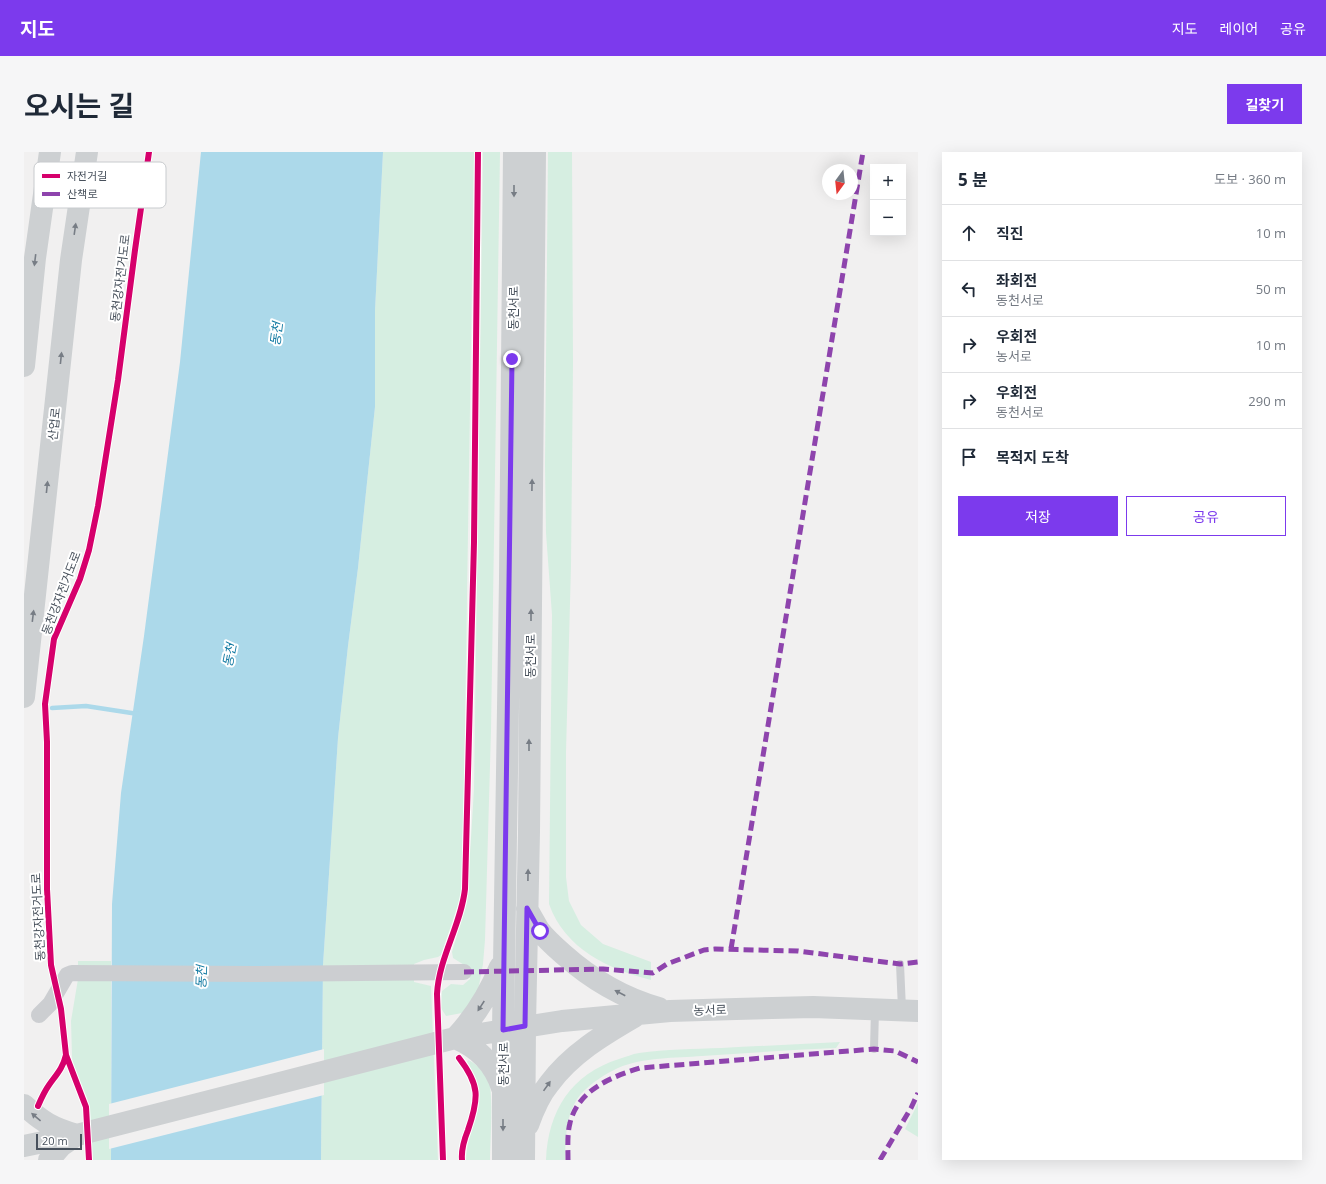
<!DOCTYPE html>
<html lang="ko">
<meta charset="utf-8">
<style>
:root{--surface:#fff;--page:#f6f6f7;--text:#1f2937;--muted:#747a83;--line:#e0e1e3;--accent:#7c3aed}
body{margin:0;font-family:"Open Sans","Noto Sans KR",sans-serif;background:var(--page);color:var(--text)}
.controls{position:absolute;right:12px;top:12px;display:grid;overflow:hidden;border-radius:0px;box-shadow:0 4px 16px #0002}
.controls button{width:36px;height:36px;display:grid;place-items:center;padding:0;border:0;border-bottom:1px solid var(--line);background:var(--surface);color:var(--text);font:20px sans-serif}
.compass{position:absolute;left:798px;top:12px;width:36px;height:36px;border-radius:50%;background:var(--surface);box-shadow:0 4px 16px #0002;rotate:195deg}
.scale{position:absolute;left:12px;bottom:10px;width:46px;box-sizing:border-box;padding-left:4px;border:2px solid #48515c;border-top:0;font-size:11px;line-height:14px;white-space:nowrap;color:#48515c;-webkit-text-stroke:3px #fff;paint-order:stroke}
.stop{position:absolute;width:12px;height:12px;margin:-9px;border:3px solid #7c3aed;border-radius:50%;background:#fff}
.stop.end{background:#7c3aed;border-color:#fff;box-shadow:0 1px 4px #0008}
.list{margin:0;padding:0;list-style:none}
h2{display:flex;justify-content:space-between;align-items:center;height:52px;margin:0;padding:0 16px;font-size:17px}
h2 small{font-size:13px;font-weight:400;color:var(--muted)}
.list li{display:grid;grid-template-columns:26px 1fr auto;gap:12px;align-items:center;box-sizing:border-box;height:56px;padding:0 16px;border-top:1px solid var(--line)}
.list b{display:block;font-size:15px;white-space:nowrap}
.list p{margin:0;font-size:13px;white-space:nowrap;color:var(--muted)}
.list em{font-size:13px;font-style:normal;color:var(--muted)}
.actions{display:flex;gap:8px;padding:12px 16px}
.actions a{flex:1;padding:9px 0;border:1px solid var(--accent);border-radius:0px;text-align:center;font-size:14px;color:var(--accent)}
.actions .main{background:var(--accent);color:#fff}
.icon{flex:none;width:22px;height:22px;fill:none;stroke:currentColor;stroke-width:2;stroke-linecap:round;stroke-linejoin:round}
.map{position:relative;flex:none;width:894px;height:1008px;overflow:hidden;border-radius:0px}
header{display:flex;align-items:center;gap:24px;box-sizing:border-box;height:56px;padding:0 20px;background:var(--accent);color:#fff}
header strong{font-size:19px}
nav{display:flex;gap:22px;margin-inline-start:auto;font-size:14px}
.intro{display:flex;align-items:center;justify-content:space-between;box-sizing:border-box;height:96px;padding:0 24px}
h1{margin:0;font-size:28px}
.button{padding:10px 18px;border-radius:0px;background:var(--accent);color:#fff;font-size:14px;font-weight:700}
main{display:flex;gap:24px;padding:0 24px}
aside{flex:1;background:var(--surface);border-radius:0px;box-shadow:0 4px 16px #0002}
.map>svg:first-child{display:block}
.green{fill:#d6eee1}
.water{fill:#acd9ea}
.pier{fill:#f1f0f0}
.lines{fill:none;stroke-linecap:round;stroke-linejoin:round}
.stream{stroke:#acd9ea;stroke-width:4.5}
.lane{stroke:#ccced1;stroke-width:8}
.street{stroke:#ccced1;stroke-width:16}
.secondary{stroke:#cdd0d2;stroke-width:22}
.quiet{stroke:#8e44ad;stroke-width:5;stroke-dasharray:10 5;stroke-linecap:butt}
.cycleway-casing{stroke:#fff;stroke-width:8}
.cycleway{stroke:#d6006c;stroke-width:6}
.oneway{fill:#777d85}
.route{stroke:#7c3aed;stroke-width:5}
.labels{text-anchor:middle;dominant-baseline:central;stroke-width:4;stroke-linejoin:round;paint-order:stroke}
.street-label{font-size:12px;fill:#48515c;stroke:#fff}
.water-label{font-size:13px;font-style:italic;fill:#147ba3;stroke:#fff}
.key{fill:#fff;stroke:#c8cbce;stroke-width:1}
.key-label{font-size:11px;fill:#48515c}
</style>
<header>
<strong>지도</strong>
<nav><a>지도</a><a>레이어</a><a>공유</a></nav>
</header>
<div class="intro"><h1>오시는 길</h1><a class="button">길찾기</a></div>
<main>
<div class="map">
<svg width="894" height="1008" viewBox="0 0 894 1008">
<rect width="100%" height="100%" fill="#f1f0f0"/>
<path class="green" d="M359,0H450L440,637L437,742L432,759L417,803L414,805L400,808L390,812V830L407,834L414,1008H297L299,813L314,586L324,494L334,416L351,255V159Z
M459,0H476L467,579L461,788L459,812L453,844L438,861L422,864L417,856L418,839L427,832L439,833L446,827L445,816L429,806L428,800L443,750L450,637Z
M524,0H548L549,211L547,414L542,600V725L545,749L557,773L579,792L627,810V828C584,817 541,797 525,752L528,463L522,381L521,313Z
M54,809H87V1008H69L64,955L63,946L49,914L48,904L47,869L54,827Z
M816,890L812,896C767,898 723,901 678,904C652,906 619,905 594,916C581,922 567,931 557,942C541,961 542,985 541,1008H522C524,959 547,922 595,907C602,905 608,902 615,901C642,897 670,897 697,896C737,894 776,892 816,890Z
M444,908C451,911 460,919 464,927C470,939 466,992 466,1008H442C444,965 470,956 443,910Z
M894,951V985L881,977Z"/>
<path class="water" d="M177,0H359L351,159V255L334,416L324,494L314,586L299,813L297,1008H87L88,752L97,641L120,484L156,210Z"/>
<path class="pier" d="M300,897V943L85,997V952Z"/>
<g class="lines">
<path class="stream" d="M28,556L62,554L114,562"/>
<path class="lane" d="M876,812L878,857
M850,897L851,858"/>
<path class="street" d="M15,863L26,852L43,823L48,821L234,822L440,820"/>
<path class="secondary" d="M0,214L11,106L26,0
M0,545L47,108L63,0
M503,757C507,764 511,771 515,778C522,787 531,795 539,802C567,827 599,846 635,856
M431,886C451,865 465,842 476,815
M431,886C454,896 470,911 478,936
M0,953C18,970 29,976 53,983
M504,973C509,959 515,944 525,932C547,902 579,883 610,865
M0,994L53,983L431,886L538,869L646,859L712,857L789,855L894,859
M25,1008L37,994L50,985
M479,1008V878L486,427L490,0
M500,1008L501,874L505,680L511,0"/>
<path class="quiet" d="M707,797L839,0
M440,820L579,817L629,821L643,812L680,798L691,797L774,799L876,812L894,810
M544,1008C544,996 543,982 546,971C554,938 587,925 616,916L850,897L871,899L894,910
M856,1008L887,956L894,941"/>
<g class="cycleway-casing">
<path id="cycleway" d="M435,906C456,933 455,946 444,978C440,988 437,997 438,1008
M14,954C17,947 20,940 25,933C32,923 39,916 42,903
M65,1008L62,955L42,903L37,857L27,813L23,737V590L21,552L30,487L56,427L65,398L74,354L94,228L111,98L125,0
M419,1008L413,842C415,805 437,773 441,737L450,390L454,0"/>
</g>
<use href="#cycleway" class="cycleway"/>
</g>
<defs><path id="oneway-solid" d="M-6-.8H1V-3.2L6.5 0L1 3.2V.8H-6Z"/></defs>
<g class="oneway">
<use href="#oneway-solid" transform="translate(490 39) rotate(90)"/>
<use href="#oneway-solid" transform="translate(51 77) rotate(-82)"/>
<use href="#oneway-solid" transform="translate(11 108) rotate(97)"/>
<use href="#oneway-solid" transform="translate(37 206) rotate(-84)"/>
<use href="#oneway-solid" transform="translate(508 333) rotate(-89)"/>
<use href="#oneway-solid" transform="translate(23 335) rotate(-84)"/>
<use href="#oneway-solid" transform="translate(507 463) rotate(-90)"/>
<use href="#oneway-solid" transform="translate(9 464) rotate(-83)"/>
<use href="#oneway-solid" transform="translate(505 593) rotate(-90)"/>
<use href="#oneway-solid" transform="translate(504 723) rotate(-89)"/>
<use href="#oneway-solid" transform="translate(596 841) rotate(-152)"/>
<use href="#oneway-solid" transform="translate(457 854) rotate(123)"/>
<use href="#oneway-solid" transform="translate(523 934) rotate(-55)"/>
<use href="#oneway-solid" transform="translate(12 965) rotate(-140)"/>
<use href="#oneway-solid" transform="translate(479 973) rotate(90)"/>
</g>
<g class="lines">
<path class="route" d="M488,207L479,878L501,874L503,756L516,779"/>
</g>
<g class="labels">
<g class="street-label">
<text transform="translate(96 126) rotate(-83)">동천강자전거도로</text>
<text transform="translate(489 156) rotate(-90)">동천서로</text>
<text transform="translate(30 272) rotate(-84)">산업로</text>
<text transform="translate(37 441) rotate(-69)">동천강자전거도로</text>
<text transform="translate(506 504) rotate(-90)">동천서로</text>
<text transform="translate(14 765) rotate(-93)">동천강자전거도로</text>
<text transform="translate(686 858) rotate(-2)">농서로</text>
<text transform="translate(479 912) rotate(-90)">동천서로</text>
</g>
<g class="water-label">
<text transform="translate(252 182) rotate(-83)">동천</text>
<text transform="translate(205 503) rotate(-79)">동천</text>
<text transform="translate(177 825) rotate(-88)">동천</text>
</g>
</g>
<rect x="10" y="10" width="132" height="46" rx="6" class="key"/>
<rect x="18" y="22" width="18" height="4" fill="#d6006c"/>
<rect x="18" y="40" width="18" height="4" fill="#8e44ad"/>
<g class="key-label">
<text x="43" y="28">자전거길</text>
<text x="43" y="46">산책로</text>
</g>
</svg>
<div class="controls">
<button>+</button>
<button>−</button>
</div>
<svg class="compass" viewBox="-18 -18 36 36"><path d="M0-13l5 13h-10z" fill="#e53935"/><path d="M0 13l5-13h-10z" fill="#747a83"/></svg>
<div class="scale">20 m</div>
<div class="stop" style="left:516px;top:779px"></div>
<div class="stop end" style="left:488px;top:207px"></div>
</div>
<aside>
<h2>5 분<small>도보 · 360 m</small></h2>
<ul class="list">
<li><svg class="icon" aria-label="ahead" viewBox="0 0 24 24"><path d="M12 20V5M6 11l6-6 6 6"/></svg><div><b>직진</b></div><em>10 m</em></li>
<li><svg class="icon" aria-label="left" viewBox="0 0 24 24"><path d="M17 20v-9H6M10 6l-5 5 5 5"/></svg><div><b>좌회전</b><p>동천서로</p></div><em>50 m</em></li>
<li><svg class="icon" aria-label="right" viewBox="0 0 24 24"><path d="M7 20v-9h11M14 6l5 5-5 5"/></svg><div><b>우회전</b><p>농서로</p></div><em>10 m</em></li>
<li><svg class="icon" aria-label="right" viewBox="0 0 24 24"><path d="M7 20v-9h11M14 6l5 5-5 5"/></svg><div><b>우회전</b><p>동천서로</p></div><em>290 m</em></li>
<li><svg class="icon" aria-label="arrive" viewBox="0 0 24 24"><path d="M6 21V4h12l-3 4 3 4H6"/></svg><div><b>목적지 도착</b></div></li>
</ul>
<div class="actions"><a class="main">저장</a><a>공유</a></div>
</aside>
</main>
